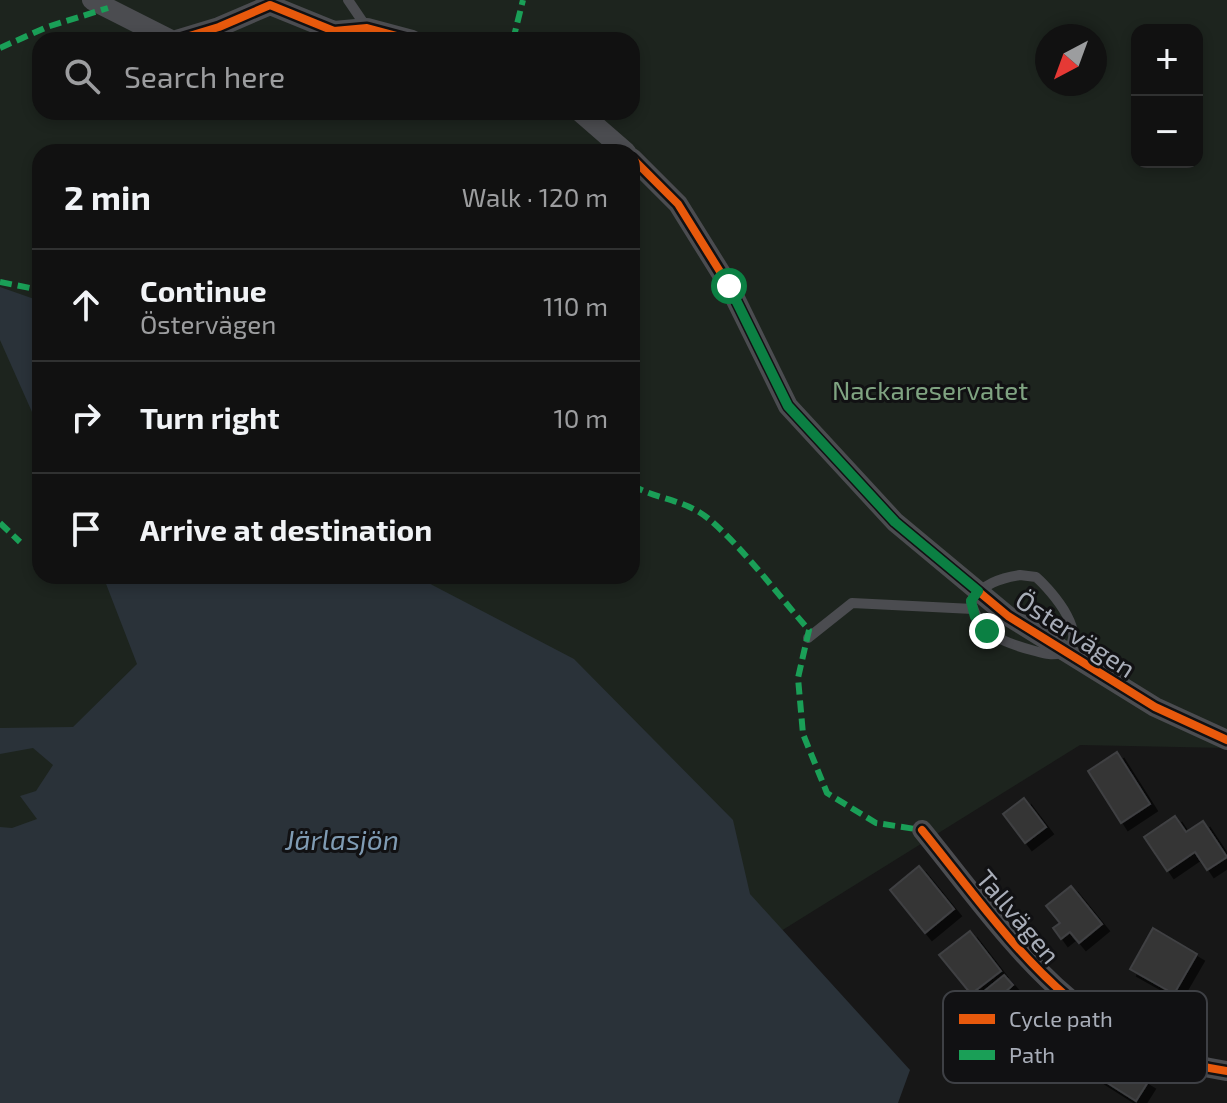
<!DOCTYPE html>
<meta charset="utf-8">
<style>
:root{--surface:#111;--page:#1e1f1f;--text:#f1f3f6;--muted:#9c9d9f;--line:#303131}
body{margin:0;font-family:"Exo 2",sans-serif;background:var(--page);color:var(--text)}
.controls{position:absolute;right:24px;top:24px;display:grid;overflow:hidden;border-radius:16px;box-shadow:0 4px 12px #0003}
.controls button{width:72px;height:72px;display:grid;place-items:center;padding:0;border:0;border-bottom:2px solid var(--line);background:var(--surface);color:var(--text);font:40px sans-serif}
.compass{position:absolute;left:1035px;top:24px;width:72px;height:72px;border-radius:50%;background:var(--surface);box-shadow:0 4px 12px #0003;rotate:221deg}
.stop{position:absolute;width:24px;height:24px;margin:-18px;border:6px solid #0b8043;border-radius:50%;background:#fff}
.stop.end{background:#0b8043;border-color:#fff;box-shadow:0 2px 8px #0008}
.list{margin:0;padding:0;list-style:none}
h2{display:flex;justify-content:space-between;align-items:center;height:104px;margin:0;padding:0 32px;font-size:34px}
h2 small{font-size:26px;font-weight:400;color:var(--muted)}
.list li{display:grid;grid-template-columns:52px 1fr auto;gap:24px;align-items:center;box-sizing:border-box;height:112px;padding:0 32px;border-top:2px solid var(--line)}
.list b{display:block;font-size:30px;white-space:nowrap}
.list p{margin:0;font-size:26px;white-space:nowrap;color:var(--muted)}
.list em{font-size:26px;font-style:normal;color:var(--muted)}
.icon{flex:none;width:44px;height:44px;fill:none;stroke:currentColor;stroke-width:2;stroke-linecap:round;stroke-linejoin:round}
.map{position:relative;flex:none;width:1227px;height:1103px;overflow:hidden}
.search{position:absolute;background:var(--surface);box-shadow:0 4px 12px #0003;left:32px;top:32px;width:608px;height:88px;display:flex;align-items:center;gap:20px;box-sizing:border-box;padding:0 28px;border-radius:24px;color:var(--muted);font-size:30px}
.panel{position:absolute;background:var(--surface);box-shadow:0 4px 12px #0003;left:32px;top:144px;width:608px;height:440px;border-radius:24px}
.map>svg:first-child{display:block}
.green{fill:#1d241e;fill-rule:evenodd}
.water{fill:#2a3239}
.building{fill:#353536;stroke:#3f4043;stroke-width:2;filter:url(#shadow)}
.lines{fill:none;stroke-linecap:round;stroke-linejoin:round}
.lane{stroke:#4b4c50;stroke-width:10}
.street{stroke:#4b4c50;stroke-width:20}
.quiet{stroke:#1a9f57;stroke-width:6;stroke-dasharray:12 6;stroke-linecap:butt}
.cycleway-casing{stroke:#111113;stroke-width:13}
.cycleway{stroke:#e8590c;stroke-width:8}
.route{stroke:#0b8043;stroke-width:10}
.labels{text-anchor:middle;dominant-baseline:central;stroke-width:6;stroke-linejoin:round;paint-order:stroke}
.park-label{font-size:26px;fill:#7fa381;stroke:#111113}
.street-label{font-size:26px;fill:#a8adb8;stroke:#111113}
.water-label{font-size:28px;font-style:italic;fill:#7f9bb3;stroke:#111113}
.key{fill:#111113;stroke:#3e4045;stroke-width:2}
.key-label{font-size:22px;fill:#a8adb8}
</style>
<div class="map">
<svg width="1227" height="1103" viewBox="0 0 1227 1103">
<defs>
<filter id="shadow"><feDropShadow dx="7" dy="7" stdDeviation="0" flood-color="#0009"/></filter>
</defs>
<rect width="100%" height="100%" fill="#171717"/>
<path class="green" d="M0,0H1227V748L1080,745L781,931L0,1067ZM1137,30H1197V162H1137ZM1047,36H1095V84H1047ZM40,40H632V112H40ZM40,152H632V576H40Z"/>
<path class="water" d="M0,287L40,301V430L0,340Z
M103,576H415L574,659L733,820L750,894L910,1070L898,1103H0V827L12,828L37,819L20,796L36,791L53,765L33,748L0,754V728L73,727L137,664Z"/>
<path class="building" d="M1117,752L1150,804L1121,823L1088,771Z
M1024,798L1046,827L1025,843L1003,814Z
M1175,816L1186,832L1203,821L1227,857L1207,870L1195,852L1167,871L1144,837Z
M919,866L954,909L925,933L890,890Z
M1071,886L1102,924L1079,943L1070,932L1061,939L1053,928L1060,923L1046,906Z
M1153,928L1197,954L1174,994L1130,969Z
M970,931L1001,971L971,994L939,955Z
M1004,975L1013,985L993,1003L983,992Z
M1109,1058L1148,1082L1136,1101L1098,1077Z"/>
<g class="lines">
<path class="lane" d="M348,0L367,28
M1020,575L1036,577C1051,590 1095,640 1060,653C1052,656 1043,653 1035,651C1004,643 979,634 971,601C983,584 1000,578 1020,575Z
M808,638L852,603L973,609"/>
<path class="street" d="M92,0L171,40
M176,40L219,27L270,5L334,31L367,28L412,40
M580,112L626,152
M632,158L678,204L729,286L788,406L895,522L1008,616L1155,707L1227,740
M922,830C1009,937 1079,1050 1227,1071"/>
<path class="quiet" d="M513,40L523,0
M0,48L47,27L108,8
M0,282L40,290
M632,485C657,500 686,499 710,520C746,551 777,594 809,630L798,678L803,734L827,793L876,823L922,830
M0,523L20,542"/>
<g class="cycleway-casing">
<path id="cycleway" d="M176,40L219,27L270,5L334,31L367,28L412,40
M632,158L678,204L729,286L788,406L895,522L1008,616L1155,707L1227,740
M922,830C1009,937 1079,1050 1227,1071"/>
</g>
<use href="#cycleway" class="cycleway"/>
</g>
<g class="lines">
<path class="route" d="M729,286L788,406L895,522L978,591L971,601L975,617L987,631"/>
</g>
<g class="labels">
<g class="park-label">
<text x="930" y="389">Nackareservatet</text>
</g>
<g class="street-label">
<text transform="translate(1076 633) rotate(33)">Östervägen</text>
<text transform="translate(1019 916) rotate(50)">Tallvägen</text>
</g>
<g class="water-label">
<text x="342" y="839">Järlasjön</text>
</g>
</g>
<rect x="943" y="991" width="264" height="92" rx="12" class="key"/>
<rect x="959" y="1014" width="36" height="10" fill="#e8590c"/>
<rect x="959" y="1050" width="36" height="10" fill="#1a9f57"/>
<g class="key-label">
<text x="1009" y="1027">Cycle path</text>
<text x="1009" y="1063">Path</text>
</g>
</svg>
<div class="controls">
<button>+</button>
<button>−</button>
</div>
<svg class="compass" viewBox="-18 -18 36 36"><path d="M0-13l5 13h-10z" fill="#e53935"/><path d="M0 13l5-13h-10z" fill="#9c9d9f"/></svg>
<div class="stop" style="left:729px;top:286px"></div>
<div class="stop end" style="left:987px;top:631px"></div>
<div class="search"><svg class="icon" aria-label="search" viewBox="0 0 24 24"><circle cx="10" cy="10" r="6"/><path d="M15 15l6 6"/></svg>Search here</div>
<section class="panel">
<h2>2 min<small>Walk · 120 m</small></h2>
<ul class="list">
<li><svg class="icon" aria-label="ahead" viewBox="0 0 24 24"><path d="M12 20V5M6 11l6-6 6 6"/></svg><div><b>Continue</b><p>Östervägen</p></div><em>110 m</em></li>
<li><svg class="icon" aria-label="right" viewBox="0 0 24 24"><path d="M7 20v-9h11M14 6l5 5-5 5"/></svg><div><b>Turn right</b></div><em>10 m</em></li>
<li><svg class="icon" aria-label="arrive" viewBox="0 0 24 24"><path d="M6 21V4h12l-3 4 3 4H6"/></svg><div><b>Arrive at destination</b></div></li>
</ul>
</section>
</div>
